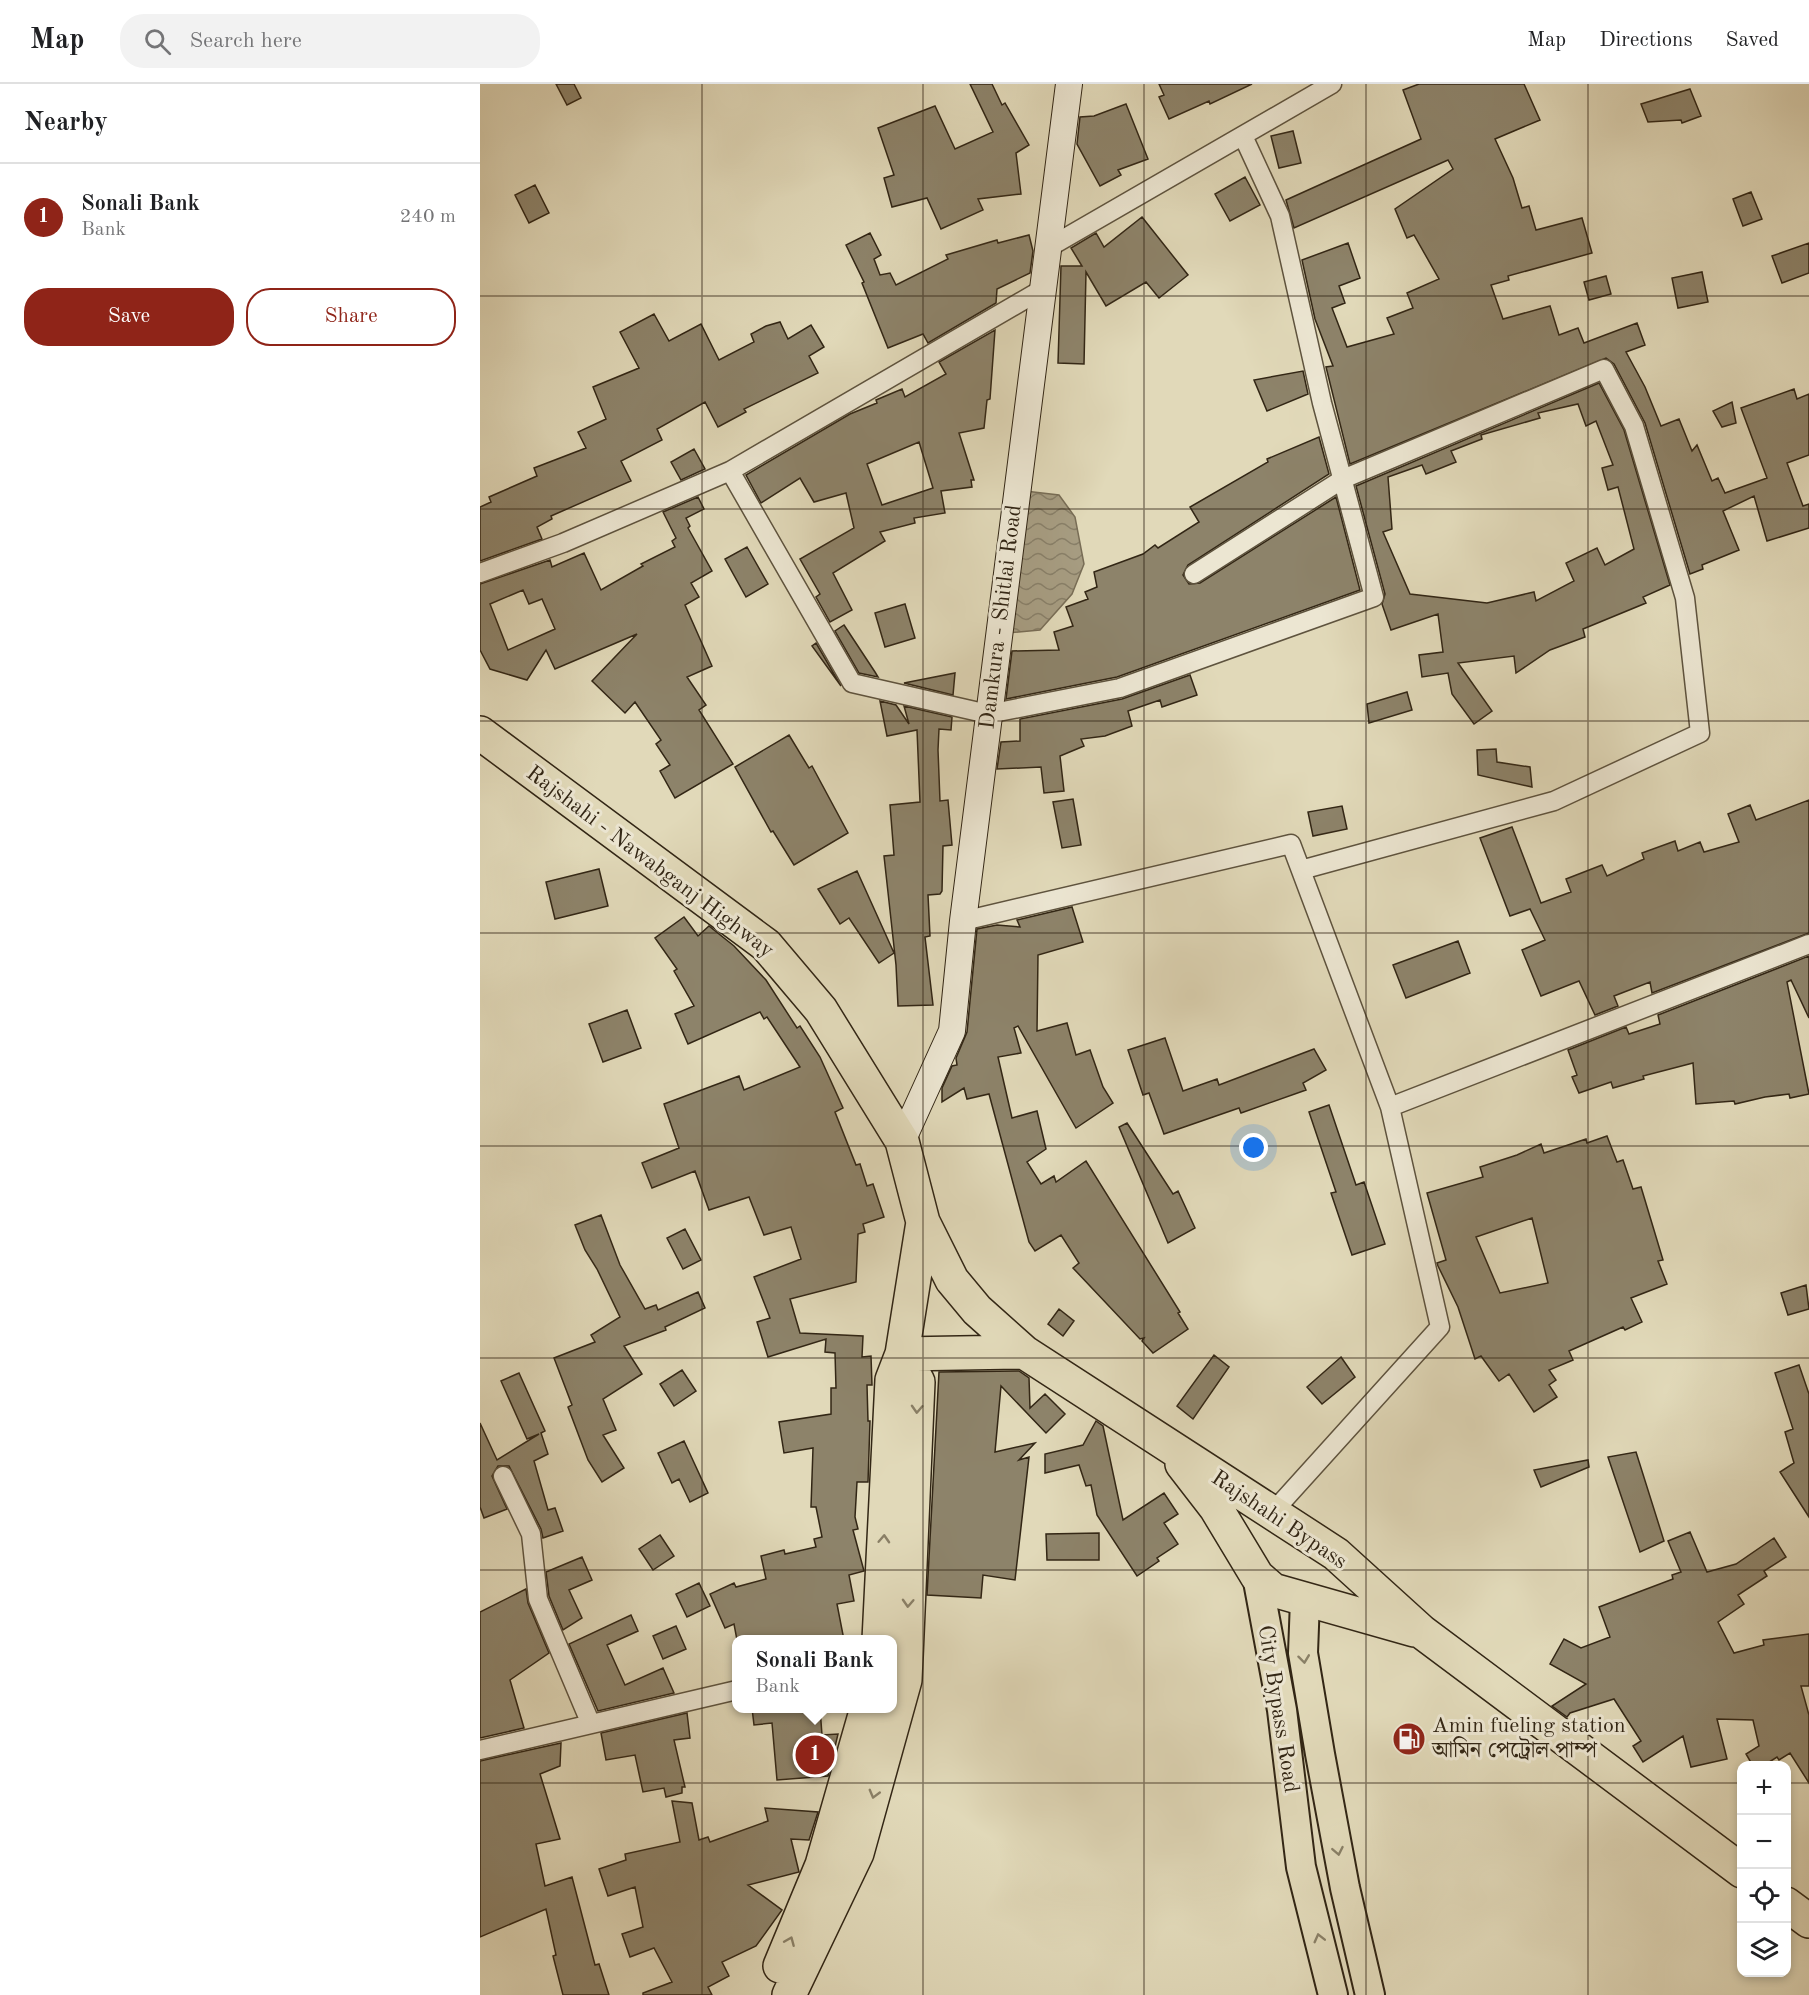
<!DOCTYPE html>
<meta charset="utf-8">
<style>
:root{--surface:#fff;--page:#f2f2f2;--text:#202124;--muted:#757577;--line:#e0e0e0;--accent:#8f2418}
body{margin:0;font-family:"Old Standard TT","Noto Serif Bengali",serif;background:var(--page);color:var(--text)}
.controls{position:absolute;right:18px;bottom:18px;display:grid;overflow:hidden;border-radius:12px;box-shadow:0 3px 9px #0003}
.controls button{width:54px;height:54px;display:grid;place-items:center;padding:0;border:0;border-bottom:2px solid var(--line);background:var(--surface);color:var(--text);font:30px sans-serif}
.you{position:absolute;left:774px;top:1064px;width:21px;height:21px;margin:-15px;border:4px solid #fff;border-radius:50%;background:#1a73e8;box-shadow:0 0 0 9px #1a73e833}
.badge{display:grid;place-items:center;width:39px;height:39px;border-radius:50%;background:var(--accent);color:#fff;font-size:20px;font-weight:700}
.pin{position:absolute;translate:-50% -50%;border:3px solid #fff;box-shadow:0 2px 6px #0006}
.popup{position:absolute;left:252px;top:1551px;width:165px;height:78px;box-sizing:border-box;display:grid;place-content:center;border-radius:12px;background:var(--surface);filter:drop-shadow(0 2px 4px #0005);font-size:20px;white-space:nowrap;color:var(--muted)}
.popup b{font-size:22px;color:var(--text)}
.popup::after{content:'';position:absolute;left:50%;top:100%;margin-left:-12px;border:12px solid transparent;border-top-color:var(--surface)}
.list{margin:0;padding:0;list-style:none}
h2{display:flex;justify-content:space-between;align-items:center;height:78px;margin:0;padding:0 24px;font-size:26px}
h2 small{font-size:20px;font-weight:400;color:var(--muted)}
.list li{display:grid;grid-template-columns:39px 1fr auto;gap:18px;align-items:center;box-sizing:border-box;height:108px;padding:0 24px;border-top:2px solid var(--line)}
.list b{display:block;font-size:22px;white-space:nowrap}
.list p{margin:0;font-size:20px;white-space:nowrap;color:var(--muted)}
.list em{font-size:20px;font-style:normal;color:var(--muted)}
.actions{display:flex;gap:12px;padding:18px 24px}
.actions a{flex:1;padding:14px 0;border:2px solid var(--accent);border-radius:24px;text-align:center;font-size:21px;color:var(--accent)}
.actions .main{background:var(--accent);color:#fff}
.icon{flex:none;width:33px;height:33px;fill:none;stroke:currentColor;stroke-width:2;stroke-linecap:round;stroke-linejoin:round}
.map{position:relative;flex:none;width:1329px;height:1911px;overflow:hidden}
header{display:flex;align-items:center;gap:36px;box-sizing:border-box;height:84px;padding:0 30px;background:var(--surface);border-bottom:2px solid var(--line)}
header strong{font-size:28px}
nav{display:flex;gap:33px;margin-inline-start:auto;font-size:21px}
.search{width:420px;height:54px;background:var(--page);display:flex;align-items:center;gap:15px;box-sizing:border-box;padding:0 21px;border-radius:24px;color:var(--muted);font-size:22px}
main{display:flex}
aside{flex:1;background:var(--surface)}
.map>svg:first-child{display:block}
.water{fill:url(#water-waves);stroke:#786d56;stroke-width:1.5}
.building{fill:#8d836a;stroke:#322615;stroke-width:1.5;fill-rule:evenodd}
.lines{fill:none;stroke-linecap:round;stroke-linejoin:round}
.street-casing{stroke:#5e533e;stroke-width:21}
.secondary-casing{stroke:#322615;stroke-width:28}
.primary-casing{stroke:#322615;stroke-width:32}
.highway-casing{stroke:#322615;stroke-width:36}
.street{stroke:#ece6d2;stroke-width:18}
.secondary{stroke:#ece6d2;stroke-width:26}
.primary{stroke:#e1d9b9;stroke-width:28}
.highway{stroke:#e1d9b9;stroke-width:33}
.oneway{stroke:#8a8067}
.grid{fill:none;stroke:#322615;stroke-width:1.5;stroke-opacity:0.55}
.labels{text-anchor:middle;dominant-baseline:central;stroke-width:6;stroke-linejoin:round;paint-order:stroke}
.street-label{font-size:22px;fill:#322615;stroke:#ece6d2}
.poi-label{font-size:22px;fill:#322615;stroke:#ece6d2;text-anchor:start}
</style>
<header>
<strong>Map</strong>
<div class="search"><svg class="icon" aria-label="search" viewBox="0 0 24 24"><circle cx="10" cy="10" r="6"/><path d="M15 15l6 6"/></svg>Search here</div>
<nav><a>Map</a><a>Directions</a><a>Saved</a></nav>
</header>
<main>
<aside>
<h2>Nearby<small></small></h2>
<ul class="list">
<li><span class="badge">1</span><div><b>Sonali Bank</b><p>Bank</p></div><em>240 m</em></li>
</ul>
<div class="actions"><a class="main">Save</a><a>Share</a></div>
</aside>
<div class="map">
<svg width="1329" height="1911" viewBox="0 0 1329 1911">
<defs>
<pattern id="water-waves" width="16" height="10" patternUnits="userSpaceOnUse" patternTransform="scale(1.5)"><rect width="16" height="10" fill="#a69c81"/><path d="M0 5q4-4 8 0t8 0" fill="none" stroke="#887f68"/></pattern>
</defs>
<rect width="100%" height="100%" fill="#e1d9b9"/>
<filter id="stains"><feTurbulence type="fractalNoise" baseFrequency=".00333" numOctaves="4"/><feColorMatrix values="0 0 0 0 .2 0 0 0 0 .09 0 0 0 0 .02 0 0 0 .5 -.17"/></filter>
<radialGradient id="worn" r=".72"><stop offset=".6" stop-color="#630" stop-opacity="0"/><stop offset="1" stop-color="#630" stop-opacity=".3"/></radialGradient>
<path class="water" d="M545,407L579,411L595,433L604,480L592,510L560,546L527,549Z"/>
<path class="building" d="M76,0H94L101,14L87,21Z
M490,0H512L522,21L525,19L549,61L536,69L541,110L498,115L503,126L461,145L447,114L412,123L404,94L414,91L398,44L455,22L475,65L513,48Z
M679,0H772L730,20L729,17L689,35L679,13L684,11Z
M939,0H1044L1060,36L1015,55L1033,94L1042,124L1049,122L1056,146L1102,134L1112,169L1028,192L1029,196L1011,201L1023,235L1070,222L1079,251L1098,244L1104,259L1157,239L1165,261L1146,268L1165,303L1181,342L1199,335L1212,367L1217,361L1232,397L1238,394L1245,409L1287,394L1261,324L1314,305L1317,315L1329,310V371L1307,379L1323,422L1329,420V444L1287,457L1274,412L1243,427L1259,466L1222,481L1223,485L1210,490L1165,339L1134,280L1126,274L870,380L846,283L853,282L835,235L822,176L868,159L880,194L859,202L865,219L852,224L867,263L914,250L907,234L933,224L927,209L959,195L934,151L927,154L915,125L973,85L968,76L814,144L806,116L941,55L923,6Z
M1210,5L1221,32L1202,39L1201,36L1168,38L1161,20Z
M646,20L668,75L638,86L641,91L620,102L597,60L600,33L614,32Z
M813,47L821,79L799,84L791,52Z
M765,93L780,121L750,137L735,110Z
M55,101L69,129L49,139L35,111Z
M1271,108L1282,135L1263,142L1253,115Z
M662,133L708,191L679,214L666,198L626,222L606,188L604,280L578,279L581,182H602L591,164L616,149L624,163Z
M390,149L401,171L394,175L400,191L410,189L416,201L468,175L466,171L517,156L518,159L549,151L553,167L550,189L517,205L516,219L448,259L443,250L408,264L382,199L384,198L366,161Z
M1329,159V189L1302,199L1292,172Z
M1222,188L1228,218L1198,224L1192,194Z
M1126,192L1131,210L1109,216L1104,198Z
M174,230L189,257L221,240L239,276L274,258L271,250L286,242L300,238L308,255L331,241L344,263L329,272L338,289L264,325L266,328L238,343L225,318L177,345L182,356L141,377L151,397L71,432L72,435L57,443L62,455L0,477V423L11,418L9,413L57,392L54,384L106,364L98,348L126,335L113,303L159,284L140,248Z
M515,246L510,315L507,316L504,344L479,349L494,396H491L492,403L461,407L465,429L434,434L435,439L400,448L405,457L353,489L372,526L350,538L336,513L340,510L320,475L374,444L366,409L334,418L320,394L281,419L266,391L370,330L397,319L396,316L422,305L425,313L466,290L459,278ZM439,358L453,404L402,421L387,380Z
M823,287L828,310L787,327L774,296Z
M1119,299L1144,346L1190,501L1163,513L1166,519L1103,545L1105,553L1070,566L1036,589L1034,572L978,579L1012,627L994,640L972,610L968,589L942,593L939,571L963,568L958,530L911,546L902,520L905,510L876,402ZM1098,320L1106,342L1116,337L1133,381L1122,384L1128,406L1138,403L1154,465L1125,481L1117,464L1086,479L1094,497L1056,517L1054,508L1007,519L930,510L903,448L912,445L908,393L942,381L946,390L976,378L971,367L1002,355L1001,351L1060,334L1058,329Z
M1252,318L1256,339L1242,343L1233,327Z
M839,353L849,390L708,481L703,491L709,500L720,499L856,413L880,506L637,593L526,615L532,567L579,566L574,548L593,542L586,523L608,515L605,508L617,503L614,488L663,470L675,461L678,464L719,438L710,423L788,378L787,375Z
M214,365L225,385L201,396L191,378Z
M218,413L224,425L206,434L210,442L208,444L232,487L211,499L219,513L205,521L232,582L207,593L226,621L219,626L253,680L195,714L180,687L190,681L176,660L181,656L155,618L145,629L112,597L157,550L75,585L66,566L47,596L10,585L0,566V500L70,476L72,483L104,469L121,506L163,482L161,480L195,463L192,457L196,454L183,428ZM43,506L49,520L62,515L75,545L28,566L10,520Z
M267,463L288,500L266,513L245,475Z
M425,520L435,554L405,563L395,529Z
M364,541L395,588L398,593L379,589L355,547Z
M336,559L361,602L332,562Z
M475,589L473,611L424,599Z
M710,591L717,611L682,623L680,616L648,627L652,642L625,652L601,655L604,662L580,672L584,707L564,709L561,683L517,685L521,658L540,657V635L642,615Z
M927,608L932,626L889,639L887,620Z
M400,617L416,621L429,640L424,622L472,633L471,646L459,645L458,666L460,717L468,716L472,761L463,762L462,807L460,810L448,811L450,852L445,853L453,921L418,922L416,881L404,772L414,771L410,721L440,718L437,646L407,652Z
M309,651L329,684L332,682L368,749L314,781L293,747L291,748L255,683Z
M1016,665L1017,678L1050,683L1052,703L998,691L997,666Z
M593,715L601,761L582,764L573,718Z
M1329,716V849L1172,909L1170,898L1134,912L1138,922L1115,931L1099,897L1061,912L1042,866L1065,856L1050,825L1030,832L1000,754L1032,743L1061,819L1091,808L1086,795L1122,781L1127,792L1164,775L1162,769L1195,757L1198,767L1220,758L1224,768L1259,758L1248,730L1270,721L1276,736Z
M862,722L867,745L833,752L828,728Z
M119,785L128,822L75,835L66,798Z
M377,787L414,869L399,879L369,834L360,840L338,805Z
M592,823L603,858L558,871L557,947L587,939L596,971L610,966L623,1003L633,1019L596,1044L538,942L534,944L541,969L518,973L532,1034L557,1027L566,1065L547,1078L561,1100L574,1092L576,1098L606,1077L700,1228L698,1229L708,1245L673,1269L662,1257L664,1254L660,1255L593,1184L599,1179L581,1151L555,1167L549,1158L509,1010L487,1015L484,1004L462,1018V1004L472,982L477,981L476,974L487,948L497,845L517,841L540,843L537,836Z
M204,833L218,852L229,842L254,862L286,896L317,944L320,942L340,973L363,1024L355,1028L376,1081L380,1080L387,1102L393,1100L404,1133L383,1140L385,1148L378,1150L376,1198L310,1215L320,1249L383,1252L382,1273L391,1272L392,1301H387L388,1337H390L388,1398H377L375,1433L378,1445L373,1446L384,1487L369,1491L374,1517L357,1520L364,1556H257L254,1540L245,1544L230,1510L254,1499L256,1503L286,1495L281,1472L304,1466L305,1470L336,1463L334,1455L342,1453L336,1423H331L333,1364L304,1369L299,1338L351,1330V1304H356L355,1269L345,1268L346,1255L288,1273L277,1238L290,1234L274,1193L321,1175L311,1143L284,1151L269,1113L229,1126L215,1087L172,1104L162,1079L199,1064L184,1020L259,992L264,1006L320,983L287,933L284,935L280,928L208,960L195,930L214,922L194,887L197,885L175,854Z
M978,857L990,889L926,914L913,881Z
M1329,872V934L1311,896L1307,898L1329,1010L1310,1014L1309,1010L1285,1013L1255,1020L1254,1017L1216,1020L1213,979L1163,992L1164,995L1133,1004L1131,998L1099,1009L1092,993L1097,991L1088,966L1146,943L1149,950L1180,940L1178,931Z
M147,926L161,964L123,978L109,940Z
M685,954L703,1007L737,995L739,1001L834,965L846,986L823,999L826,1006L761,1029L759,1024L684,1050L669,1009L663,1011L648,966Z
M849,1021L876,1101L884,1098L905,1160L872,1171L851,1109L856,1108L829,1028Z
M647,1039L693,1110L698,1107L715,1144L688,1159L639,1043Z
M1127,1052L1137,1078L1143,1076L1153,1105L1161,1103L1183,1176L1178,1177L1187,1200L1151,1214L1162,1238L1145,1246L1143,1243L1089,1267L1093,1276L1069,1286L1076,1296L1069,1301L1077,1313L1054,1328L1029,1290L1019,1297L1001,1272L995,1275L978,1223L958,1182L957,1179L966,1176L947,1109L1003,1093L1000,1083L1037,1071L1061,1060L1064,1069L1106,1055L1107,1059ZM1052,1134L1068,1199L1020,1209L996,1153Z
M121,1131L140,1181L165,1225L176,1221L178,1226L218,1208L225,1224L185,1243L186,1246L144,1262L162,1290L123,1315L136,1346L123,1351L144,1384L122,1398L108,1376L88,1323L92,1321L74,1274L115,1258L111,1251L140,1233L117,1185L105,1166L95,1141Z
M205,1145L221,1176L203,1185L187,1154Z
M1326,1201L1329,1225L1308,1231L1301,1209Z
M579,1225L594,1237L583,1252L568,1240Z
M734,1271L749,1283L713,1335L697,1322Z
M861,1273L875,1293L842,1320L827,1303Z
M1319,1281L1329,1310V1433L1300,1388L1314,1379L1305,1348L1313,1345L1295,1289Z
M202,1286L216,1307L194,1322L180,1300Z
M539,1287L549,1294L550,1324L565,1310L585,1330L566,1349L521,1302L515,1368L555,1359L539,1376L549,1373L535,1496L503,1491L501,1514L447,1511L459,1288Z
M39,1289L65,1347L61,1349L68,1370L54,1377L68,1426L75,1424L83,1447L63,1454L61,1445L29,1382H18L12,1392L27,1425L4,1434L0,1423V1339L17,1376L59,1350L47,1355L21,1297Z
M616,1337L623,1342L643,1436L684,1409L698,1430L684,1439L698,1460L677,1474L679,1477L657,1492L617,1431L611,1401L606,1402L599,1381L565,1389V1370L603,1361Z
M204,1357L228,1409L210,1418L199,1395L192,1399L178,1369Z
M1156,1368L1184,1457L1160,1468L1128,1373Z
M1108,1376L1109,1383L1061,1403L1054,1386Z
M1210,1448L1227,1488L1256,1480L1294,1454L1306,1473L1284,1487L1287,1492L1258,1511L1264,1520L1238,1538L1254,1569L1284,1561L1283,1556L1329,1550V1602H1321L1329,1631V1699L1310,1669L1299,1676L1297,1673L1283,1682H1273L1266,1670L1279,1662L1273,1636L1237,1635L1247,1675L1211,1683L1203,1652L1163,1678L1153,1662L1161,1657L1134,1615L1090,1629L1087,1633L1072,1622L1106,1600L1070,1580L1084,1555L1101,1564L1130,1553L1119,1523L1193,1495L1192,1491L1201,1488L1188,1457Z
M619,1449V1476H567L566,1450Z
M180,1451L194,1472L173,1486L159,1465Z
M102,1473L112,1496L89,1506L102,1534L83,1546L69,1512L66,1488Z
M219,1499L230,1522L207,1533L196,1510Z
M46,1505L48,1519L69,1569L30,1596L44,1644L0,1654V1528Z
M151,1531L158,1547L127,1561L145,1601L183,1584L194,1609L118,1627L89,1560Z
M196,1542L206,1565L183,1575L173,1552Z
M272,1624H340L342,1651L358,1650L348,1692L297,1696L292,1639L274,1641Z
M207,1629L210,1654L194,1656L205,1703H202V1709L186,1713L184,1704L163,1708L155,1671L126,1676L121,1649Z
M81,1659L80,1682L60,1690L80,1755L56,1760L65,1802L92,1793L115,1881L119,1880L129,1911H83L73,1872L76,1871L66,1825L0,1853V1677Z
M192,1717L212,1719L219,1756L228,1753L230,1758L288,1737L285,1724L338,1728L329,1756L311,1755L319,1788L268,1801L302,1826L276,1862L242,1878L249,1892L228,1903L232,1911H163V1909L192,1898L174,1864L150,1873L142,1850L163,1843L155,1803L128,1812L119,1785L146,1776L145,1770L200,1758Z"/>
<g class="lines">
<g class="street-casing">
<path id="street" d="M566,165L852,0
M250,387L372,599L508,630L640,604L894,513L842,319L800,132L763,52
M0,489L83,459L250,387L561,206
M714,490L863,395L1124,285L1154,342L1205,514L1220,649L1074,717L821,786
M483,837L811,760L910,1023
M23,1392L51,1450L58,1515L110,1638
M791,1430L960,1243L910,1023L1329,860
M0,1666L257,1606"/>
</g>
<g class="secondary-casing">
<path id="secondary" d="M422,1057L472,947L483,837L589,0"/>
</g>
<g class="primary-casing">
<path id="primary" d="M777,1492L802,1626L821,1783L853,1911
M825,1516L823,1569L840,1670L865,1804L890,1911"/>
</g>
<g class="highway-casing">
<path id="highway" d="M0,649L286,861L341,926L422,1057L443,1138L472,1196L497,1226L544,1268L856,1470L942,1548L1262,1787
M422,1270L544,1268
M702,1380L736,1424L777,1492L793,1506L934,1546
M399,1556L412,1296L422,1270L443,1138
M1306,1820L1329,1837
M300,1882L342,1781L387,1624
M309,1911L377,1769L425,1596L438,1298L422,1270"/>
</g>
<use href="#street" class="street"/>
<use href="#secondary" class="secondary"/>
<use href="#primary" class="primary"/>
<use href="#highway" class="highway"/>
</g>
<defs><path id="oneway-chevron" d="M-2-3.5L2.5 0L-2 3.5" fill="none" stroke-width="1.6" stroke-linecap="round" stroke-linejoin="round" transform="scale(1.5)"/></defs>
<g class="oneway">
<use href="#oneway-chevron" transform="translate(437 1325) rotate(93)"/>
<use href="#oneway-chevron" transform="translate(404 1455) rotate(-87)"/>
<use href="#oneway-chevron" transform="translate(428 1519) rotate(93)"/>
<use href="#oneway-chevron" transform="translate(824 1575) rotate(83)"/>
<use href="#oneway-chevron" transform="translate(394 1710) rotate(105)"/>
<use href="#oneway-chevron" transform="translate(858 1767) rotate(79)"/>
<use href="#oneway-chevron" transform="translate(839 1854) rotate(-104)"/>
<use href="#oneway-chevron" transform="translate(310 1857) rotate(-67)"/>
</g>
<path class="grid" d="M222,0V1911M443,0V1911M664,0V1911M886,0V1911M1108,0V1911M0,212H1329M0,425H1329M0,637H1329M0,849H1329M0,1062H1329M0,1274H1329M0,1486H1329M0,1699H1262M1306,1699H1329"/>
<defs>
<g id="fuel-disc" transform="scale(1.725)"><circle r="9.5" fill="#8f2418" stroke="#ece6d2"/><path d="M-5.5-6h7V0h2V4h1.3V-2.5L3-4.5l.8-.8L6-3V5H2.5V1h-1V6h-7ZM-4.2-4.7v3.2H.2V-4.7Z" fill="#fff"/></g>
</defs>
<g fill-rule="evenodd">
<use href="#fuel-disc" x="929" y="1655"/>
</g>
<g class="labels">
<g class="street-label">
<text transform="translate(521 533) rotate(-83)">Damkura - Shitlai Road</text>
<text transform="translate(170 778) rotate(37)">Rajshahi - Nawabganj Highway</text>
<text transform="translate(799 1436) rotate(34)">Rajshahi Bypass</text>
<text transform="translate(798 1625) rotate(81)">City Bypass Road</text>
</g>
<g class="poi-label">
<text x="952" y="1642">Amin fueling station<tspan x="952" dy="25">আমিন পেট্রোল পাম্প</tspan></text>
</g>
</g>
<rect width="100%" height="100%" filter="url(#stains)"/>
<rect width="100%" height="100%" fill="url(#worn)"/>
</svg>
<div class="controls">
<button>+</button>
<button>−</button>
<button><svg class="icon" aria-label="locate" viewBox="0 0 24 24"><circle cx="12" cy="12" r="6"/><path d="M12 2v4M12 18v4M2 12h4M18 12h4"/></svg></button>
<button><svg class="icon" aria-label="layers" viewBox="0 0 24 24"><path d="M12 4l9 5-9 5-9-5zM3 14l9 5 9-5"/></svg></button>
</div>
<div class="you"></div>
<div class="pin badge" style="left:335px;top:1671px">1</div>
<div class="popup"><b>Sonali Bank</b>Bank</div>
</div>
</main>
